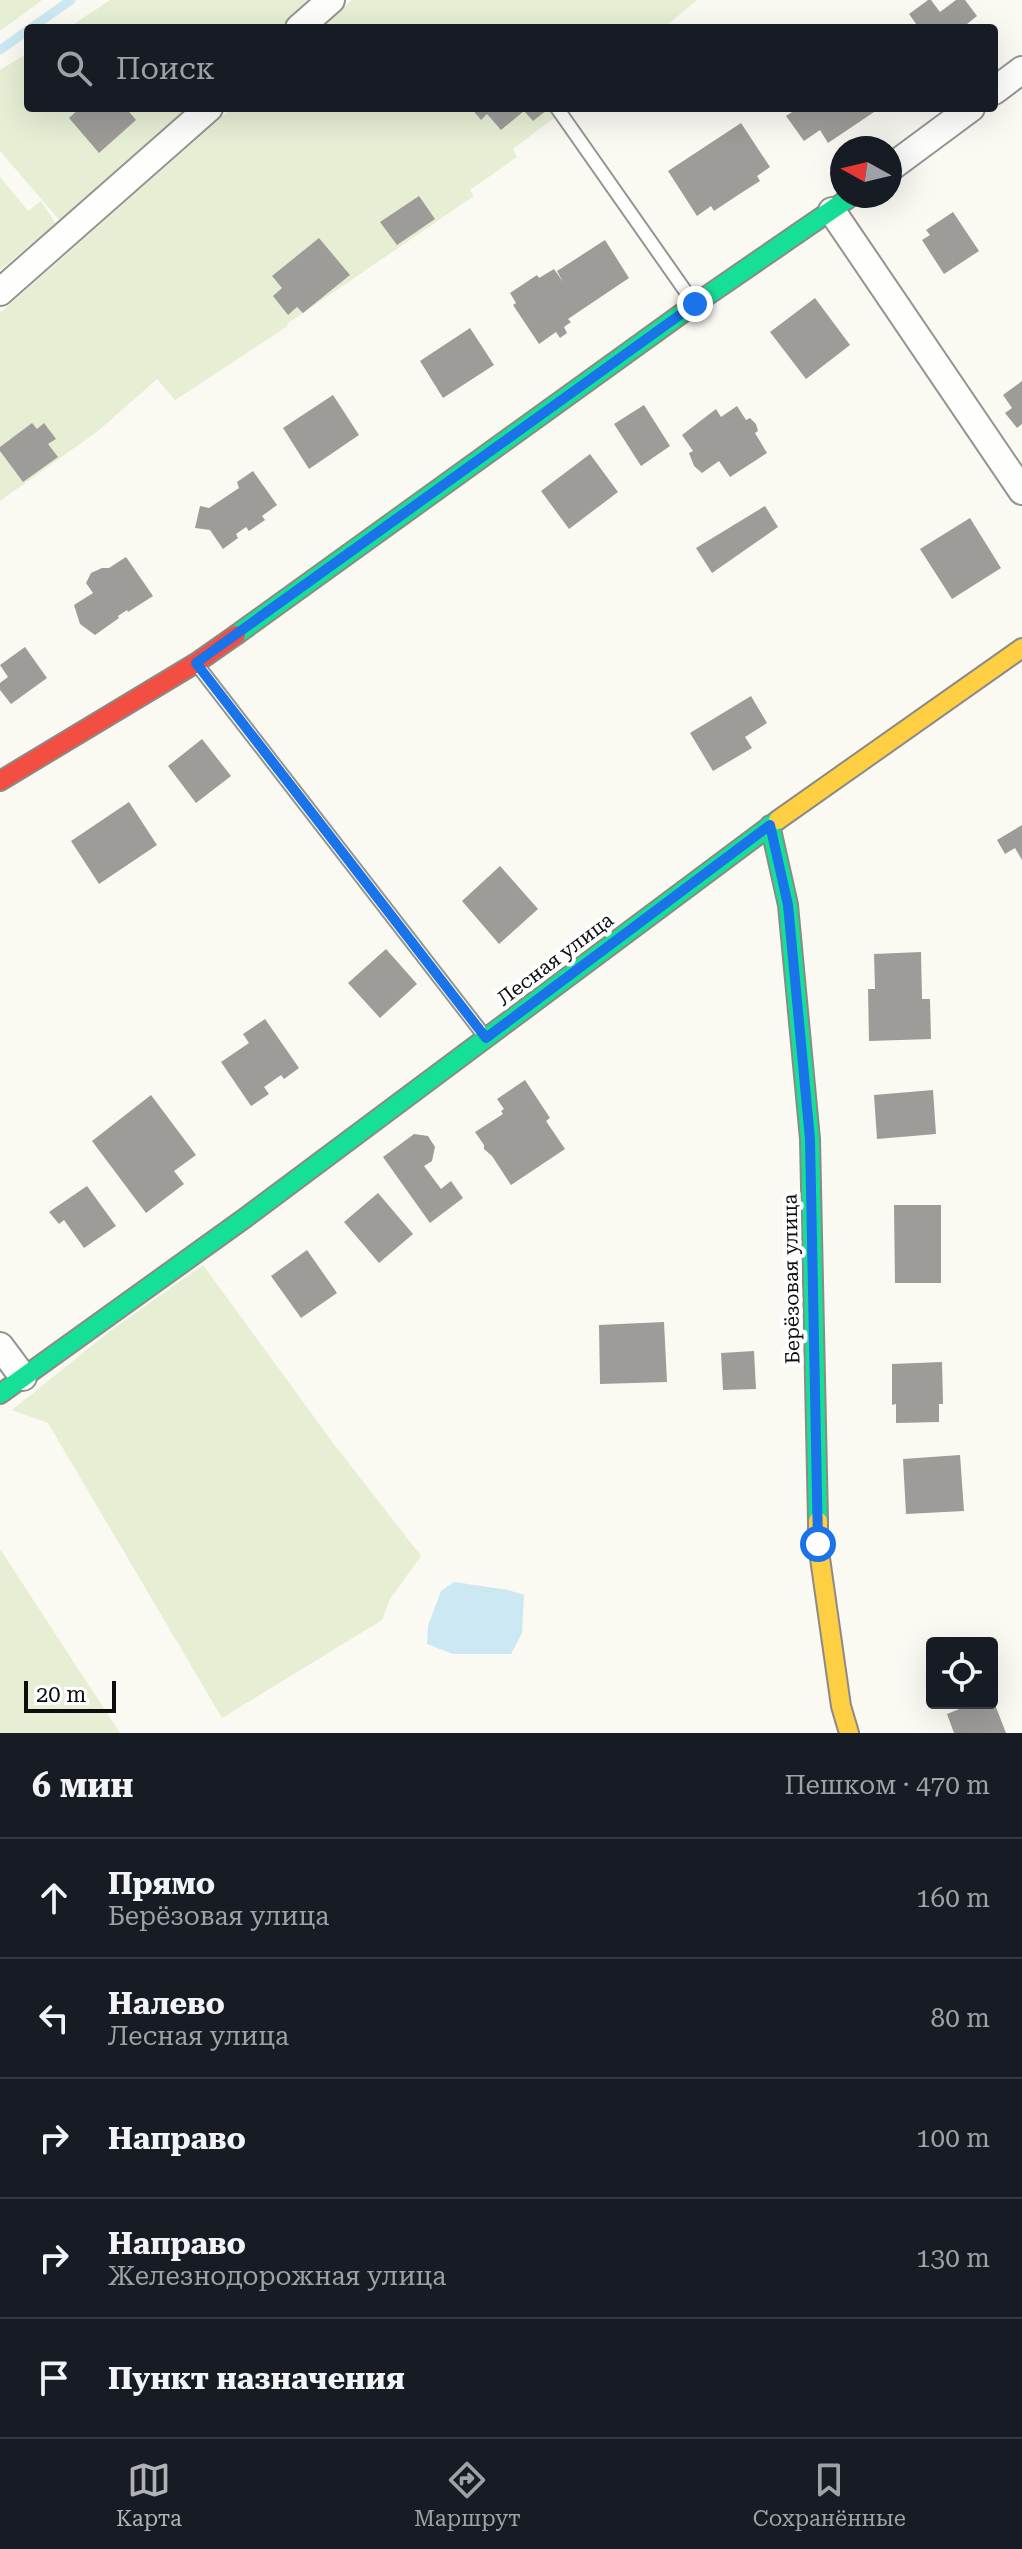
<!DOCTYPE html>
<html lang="ru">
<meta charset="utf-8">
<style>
:root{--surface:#171b24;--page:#20242c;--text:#f1f3f6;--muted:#9ea1a6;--line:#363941;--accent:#b0b1b2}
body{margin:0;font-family:"Roboto Serif",serif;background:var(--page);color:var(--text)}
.controls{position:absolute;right:24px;bottom:24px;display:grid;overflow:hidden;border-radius:8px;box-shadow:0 8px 32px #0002}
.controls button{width:72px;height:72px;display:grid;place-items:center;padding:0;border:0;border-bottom:2px solid var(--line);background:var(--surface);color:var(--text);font:40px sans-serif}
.compass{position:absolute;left:830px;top:136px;width:72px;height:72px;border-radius:50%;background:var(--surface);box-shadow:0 8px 32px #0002;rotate:278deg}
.scale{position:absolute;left:24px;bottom:20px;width:92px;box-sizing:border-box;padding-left:8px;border:4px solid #0e0e0e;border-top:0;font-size:22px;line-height:28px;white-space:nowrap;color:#0e0e0e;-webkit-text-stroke:6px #fff;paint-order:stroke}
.stop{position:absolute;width:24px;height:24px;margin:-18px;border:6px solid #1a73e8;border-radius:50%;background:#fff}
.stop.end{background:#1a73e8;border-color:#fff;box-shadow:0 2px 8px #0008}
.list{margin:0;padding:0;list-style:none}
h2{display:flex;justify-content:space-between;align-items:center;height:104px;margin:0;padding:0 32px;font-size:34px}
h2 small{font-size:26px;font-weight:400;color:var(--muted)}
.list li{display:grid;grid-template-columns:52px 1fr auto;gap:24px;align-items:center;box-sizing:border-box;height:120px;padding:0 32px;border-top:2px solid var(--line)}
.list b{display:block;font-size:30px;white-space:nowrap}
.list p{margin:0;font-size:26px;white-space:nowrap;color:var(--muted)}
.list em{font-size:26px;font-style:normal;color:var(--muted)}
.icon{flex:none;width:44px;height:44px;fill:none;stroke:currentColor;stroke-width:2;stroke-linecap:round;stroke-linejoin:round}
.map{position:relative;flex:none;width:1022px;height:1733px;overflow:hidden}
.search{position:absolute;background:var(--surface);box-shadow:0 8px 32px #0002;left:24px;right:24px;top:24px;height:88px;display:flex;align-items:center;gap:20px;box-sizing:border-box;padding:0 28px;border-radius:8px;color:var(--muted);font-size:30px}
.sheet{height:704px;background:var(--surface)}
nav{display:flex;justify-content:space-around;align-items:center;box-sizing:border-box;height:112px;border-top:2px solid var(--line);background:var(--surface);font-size:22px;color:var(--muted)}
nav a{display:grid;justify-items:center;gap:4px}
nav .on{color:var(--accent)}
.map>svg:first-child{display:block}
.green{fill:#e6efd4}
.water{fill:#cbe8f3}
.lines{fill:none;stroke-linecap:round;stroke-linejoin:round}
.stream{stroke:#cbe8f3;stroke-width:9}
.building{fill:#9e9c98}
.lane-casing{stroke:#949491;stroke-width:16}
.street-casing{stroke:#949491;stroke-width:30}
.fast-casing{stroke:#8b8a87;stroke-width:22}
.slow-casing{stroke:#8b8a87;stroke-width:22}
.jam-casing{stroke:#8b8a87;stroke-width:22}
.lane{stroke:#fefefd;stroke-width:12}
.street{stroke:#fefefd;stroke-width:26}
.fast{stroke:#16e098;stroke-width:18}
.slow{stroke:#ffcf43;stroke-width:18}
.jam{stroke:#f24e42;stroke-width:18}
.route{stroke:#1a73e8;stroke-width:10}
.labels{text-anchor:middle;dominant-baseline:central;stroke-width:8;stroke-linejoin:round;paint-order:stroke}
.street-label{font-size:20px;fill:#0e0e0e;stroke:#fff}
</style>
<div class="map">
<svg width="1022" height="1733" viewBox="0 0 1022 1733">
<rect width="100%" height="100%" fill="#faf9f2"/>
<path class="green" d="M0,0H42L0,31Z
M110,0H314L280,28H68Z
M352,0H697L664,28H321Z
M28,53V108H188L61,222L0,151V70Z
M232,108H567L513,149L517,157L470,190L474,196L287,324L288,326L175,400L157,379L98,431L0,501V313Z
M0,177L28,211L41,201L56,224L0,270Z
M203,1265L333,1443L421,1556L390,1599L382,1620L222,1718L48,1423L12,1410L110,1331Z
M0,1549L120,1733H0Z"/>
<path class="water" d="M454,1582L508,1590L524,1595L522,1633L511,1654H453L427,1644L428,1626L441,1591Z"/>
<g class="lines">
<path class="stream" d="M31,28L71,0
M0,50L28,30"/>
</g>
<path class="building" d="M928,0H931L940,12L956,0H965L977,16L962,28H919L909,14Z
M80,108H126L136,120L99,153L69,118Z
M471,108H545L547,110L533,121L524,111L501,130L487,114L481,120Z
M798,108H880L828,143L820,130L804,141L786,116Z
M741,123L770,167L757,176L760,181L738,195L714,211L711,206L697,216L668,171Z
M419,196L435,219L397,245L380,222Z
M953,212L979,251L944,274L922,240L930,235L926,230Z
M319,238L350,275L303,313L297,307L288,315L273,296L282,288L272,276Z
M605,240L629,278L568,319L571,322L564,327L567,333L560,338L556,332L539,344L513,305L516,303L510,293L537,275L539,278L554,269L563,282L557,271Z
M815,298L850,345L806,379L770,332Z
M470,328L494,365L443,398L420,361Z
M1022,381V424L1017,428L1005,413L1012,408L1003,395Z
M333,395L359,435L309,469L283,428Z
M644,405L670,446L641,466L614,424Z
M737,406L746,420L750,418L756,424L758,431L755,433L767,453L730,477L719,461L702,473L694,466L689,453L693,451L682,435L716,409L721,417Z
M32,423L37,429L44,423L56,439L48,444L58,457L23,482L0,451V447Z
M590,454L618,492L569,529L541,491Z
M253,471L277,505L262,516L265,520L249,531L246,527L236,534L238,538L223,549L210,530L195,528L200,506L209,508L239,488L237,482Z
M765,506L778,527L712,573L696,548Z
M970,518L1001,568L952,599L920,549Z
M126,557L153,596L128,612L127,610L118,616L119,618L95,635L80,624L74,605L93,593L86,583L91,573L102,568H109Z
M25,647L47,678L11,704L0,690V683L8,677L0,665Z
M751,696L767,723L745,737L752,748L713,771L690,733Z
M202,739L231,776L196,803L168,766Z
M129,802L157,845L99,884L71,841Z
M1022,825V860L1015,848L1005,854L997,840Z
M500,866L538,909L499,944L462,901Z
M386,949L417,984L380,1018L348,983Z
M921,952L922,999H930L931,1039L869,1041L868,989H875L874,954Z
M265,1019L299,1068L284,1079L281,1075L264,1087L269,1094L251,1106L221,1062L249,1043L243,1034Z
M525,1080L550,1118L546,1121L565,1149L511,1185L492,1156L484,1149V1145L475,1132L503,1114L501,1111L504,1109L497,1099Z
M933,1090L936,1134L877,1139L874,1095Z
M151,1095L196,1155L174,1171L184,1184L146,1213L92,1141Z
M414,1134L428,1136L435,1147L432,1161L424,1166L441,1189L451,1181L463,1198L430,1223L383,1157Z
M87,1186L116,1226L84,1248L64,1220L59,1224L49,1212Z
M378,1193L413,1234L379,1263L344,1222Z
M894,1205H941V1283H895Z
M307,1250L337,1293L301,1318L271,1276Z
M664,1322L667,1382L600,1384L599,1325Z
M754,1351L756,1389L723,1390L721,1353Z
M942,1362L943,1404H939V1422L896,1423V1404L892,1405V1364Z
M960,1455L964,1511L906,1514L903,1459Z
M994,1702L1006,1733H954L947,1714L974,1703L978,1708Z"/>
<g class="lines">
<g class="lane-casing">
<path id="lane" d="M557,108L693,302
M198,666L483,1034"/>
</g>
<g class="street-casing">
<path id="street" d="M299,28L331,0
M994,91L1022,70
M890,168L971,108
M832,211L1022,491
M0,292L209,108
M0,1346L23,1377"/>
</g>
<g class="fast-casing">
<path id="fast" d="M236,635L695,304L852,196
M770,825L788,905L810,1139L818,1521
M0,1394L245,1218L778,820"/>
</g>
<g class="slow-casing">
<path id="slow" d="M778,820L1022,648
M818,1521V1544L841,1706L849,1733"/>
</g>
<g class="jam-casing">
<path id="jam" d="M0,781L196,663L236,635"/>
</g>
<use href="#lane" class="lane"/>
<use href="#street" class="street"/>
<use href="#fast" class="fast"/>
<use href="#slow" class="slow"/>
<use href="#jam" class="jam"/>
</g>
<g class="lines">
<path class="route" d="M695,304L196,663L486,1038L770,825L788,905L810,1139L818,1544"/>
</g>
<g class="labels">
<g class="street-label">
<text transform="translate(555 959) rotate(-37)">Лесная улица</text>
<text transform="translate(791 1279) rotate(-91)">Берёзовая улица</text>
</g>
</g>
</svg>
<div class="controls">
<button><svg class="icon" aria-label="locate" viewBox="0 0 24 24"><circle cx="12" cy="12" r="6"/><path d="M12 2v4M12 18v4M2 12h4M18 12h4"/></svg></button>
</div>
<svg class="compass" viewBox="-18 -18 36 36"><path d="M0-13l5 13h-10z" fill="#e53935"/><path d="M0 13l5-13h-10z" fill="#9ea1a6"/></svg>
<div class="scale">20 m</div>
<div class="stop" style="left:818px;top:1544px"></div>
<div class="stop end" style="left:695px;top:304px"></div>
<div class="search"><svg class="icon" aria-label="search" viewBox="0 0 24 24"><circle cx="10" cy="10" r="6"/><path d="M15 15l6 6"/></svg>Поиск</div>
</div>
<section class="sheet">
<h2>6 мин<small>Пешком · 470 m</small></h2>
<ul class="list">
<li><svg class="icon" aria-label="ahead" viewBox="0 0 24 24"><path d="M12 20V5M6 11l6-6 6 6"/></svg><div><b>Прямо</b><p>Берёзовая улица</p></div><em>160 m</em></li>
<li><svg class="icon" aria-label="left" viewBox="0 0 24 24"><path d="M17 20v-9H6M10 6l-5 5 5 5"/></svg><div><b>Налево</b><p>Лесная улица</p></div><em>80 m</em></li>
<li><svg class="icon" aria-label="right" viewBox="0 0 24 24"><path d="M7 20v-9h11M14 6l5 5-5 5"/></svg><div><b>Направо</b></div><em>100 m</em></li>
<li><svg class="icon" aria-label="right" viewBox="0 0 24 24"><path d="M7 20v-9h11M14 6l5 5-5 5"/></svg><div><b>Направо</b><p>Железнодорожная улица</p></div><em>130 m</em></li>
<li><svg class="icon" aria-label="arrive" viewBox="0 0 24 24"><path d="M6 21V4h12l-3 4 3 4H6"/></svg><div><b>Пункт назначения</b></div></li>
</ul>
</section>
<nav>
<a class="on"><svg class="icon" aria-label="map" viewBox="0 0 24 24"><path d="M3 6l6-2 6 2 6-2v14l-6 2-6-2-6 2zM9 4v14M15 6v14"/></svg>Карта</a>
<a><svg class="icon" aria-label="directions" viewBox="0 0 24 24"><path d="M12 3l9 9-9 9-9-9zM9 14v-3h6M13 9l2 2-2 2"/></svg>Маршрут</a>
<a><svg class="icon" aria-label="saved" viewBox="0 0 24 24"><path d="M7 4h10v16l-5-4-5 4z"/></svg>Сохранённые</a>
</nav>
